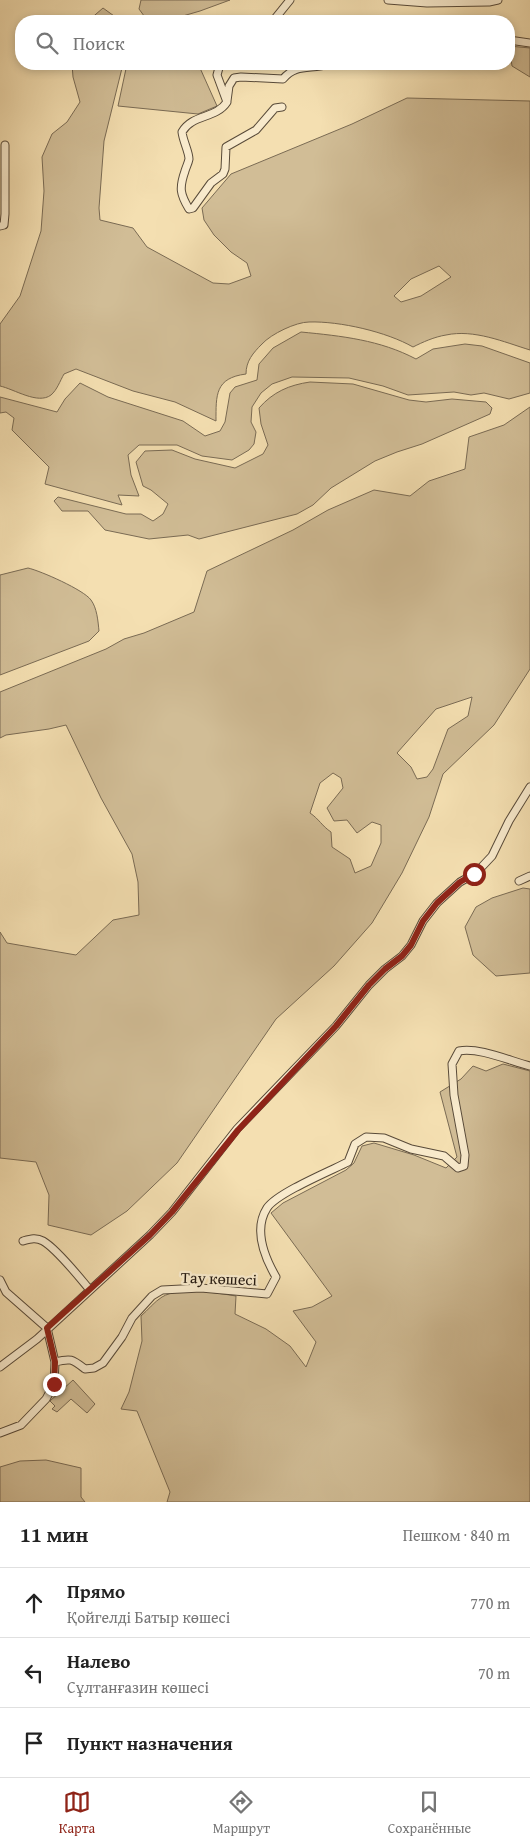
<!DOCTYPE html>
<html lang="ru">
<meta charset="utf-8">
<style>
:root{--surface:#fff;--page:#f2f2f2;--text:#222;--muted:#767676;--line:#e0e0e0;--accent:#8f2418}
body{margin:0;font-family:"Gentium Book Plus",serif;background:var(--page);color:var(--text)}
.stop{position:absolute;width:15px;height:15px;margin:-11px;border:4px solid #8f2418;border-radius:50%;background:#fff}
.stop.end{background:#8f2418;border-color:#fff;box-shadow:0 1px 5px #0008}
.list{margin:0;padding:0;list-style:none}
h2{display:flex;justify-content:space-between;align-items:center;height:65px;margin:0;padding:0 20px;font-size:21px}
h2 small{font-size:16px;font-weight:400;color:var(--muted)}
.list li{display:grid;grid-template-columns:32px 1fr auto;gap:15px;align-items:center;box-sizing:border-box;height:70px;padding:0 20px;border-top:1px solid var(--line)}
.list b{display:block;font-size:19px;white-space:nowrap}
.list p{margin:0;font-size:16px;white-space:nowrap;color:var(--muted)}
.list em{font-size:16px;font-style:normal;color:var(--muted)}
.icon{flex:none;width:28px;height:28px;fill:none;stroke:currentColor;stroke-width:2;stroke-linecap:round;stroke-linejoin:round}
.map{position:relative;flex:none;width:530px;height:1502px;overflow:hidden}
.search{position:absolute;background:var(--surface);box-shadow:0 2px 8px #0003;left:15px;right:15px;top:15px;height:55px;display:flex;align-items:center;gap:12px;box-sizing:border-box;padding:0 18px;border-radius:20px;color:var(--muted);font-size:19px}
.sheet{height:275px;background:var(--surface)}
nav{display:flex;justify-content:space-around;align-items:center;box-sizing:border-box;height:70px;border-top:1px solid var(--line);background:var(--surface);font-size:14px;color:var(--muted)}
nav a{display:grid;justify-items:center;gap:2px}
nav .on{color:var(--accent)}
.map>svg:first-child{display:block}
.green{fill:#d1bd96;stroke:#7a6b54;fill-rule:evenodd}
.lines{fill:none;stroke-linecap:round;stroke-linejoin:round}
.minor-casing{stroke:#584a39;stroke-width:9}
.minor{stroke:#f8eacc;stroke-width:7}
.route{stroke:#8f2418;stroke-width:6}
.labels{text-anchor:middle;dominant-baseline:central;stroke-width:4.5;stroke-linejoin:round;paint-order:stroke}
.street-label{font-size:16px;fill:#241911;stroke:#f8eacc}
</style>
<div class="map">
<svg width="530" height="1502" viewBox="0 0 530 1502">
<rect width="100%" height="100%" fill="#f4dfb1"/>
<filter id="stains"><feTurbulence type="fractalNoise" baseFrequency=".004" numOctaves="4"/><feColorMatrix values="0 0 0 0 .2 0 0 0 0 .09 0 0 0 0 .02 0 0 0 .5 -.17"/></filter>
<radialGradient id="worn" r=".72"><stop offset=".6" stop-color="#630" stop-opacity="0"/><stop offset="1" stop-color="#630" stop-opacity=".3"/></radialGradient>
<path class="green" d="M141,0H230L200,11L169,20H147L139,9Z
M103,8L121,21H88Z
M509,46L530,48V77L512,66Z
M72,64H123L104,141L99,208L100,220L133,228L147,247L213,283L229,284L251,276L247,263L231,252L214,235L204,220L202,208L231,174L352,124L407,98L530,101V350C504,342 474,329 446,335C434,337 423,342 413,347C387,332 340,321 309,322C296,322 271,334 262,344C253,353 246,361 246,374C215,378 216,395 216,421L175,402L133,391L76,369L64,374C60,381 57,390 51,395C38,405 14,389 0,386V324L20,296L41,231L44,191L42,157L52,134L67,122L80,102L73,77ZM439,266L451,277L421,296L401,302L394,296L411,279Z
M127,64H213L200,68L217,106L198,114L118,106Z
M301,332C342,336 380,340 416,359L433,349L465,344L482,346L530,363V393L509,399L484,393L471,395L454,392L408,395L383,386L349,378L292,377L272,384L261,393L252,407L251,422L256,432L254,444L249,450L232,460L202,456L177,445H139L128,455L131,475L139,496L118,495L122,505L45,484L49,467L12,430L14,418L6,412L0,413V397L57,412L65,399L80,383L108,397L183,421L205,436L220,431L225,422L230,393L235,387L257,380L259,364L273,348Z
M310,382L353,384L409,400L426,402L452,399L486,402L492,408L490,414L422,444L397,452L375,461L331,488L313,505L297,514L199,539L188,535L149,539L105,530L88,511H62L54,501L58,497L126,514H141L153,521L163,514L168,504L151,490L143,486L136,462L145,451L172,450L195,459L235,468L263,454L268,445L261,424L259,408C273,392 289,385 310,382Z
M530,407V669L494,725L443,774L429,817L402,873L372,923L334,966L276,1019L177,1163L127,1211L91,1235L48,1225L49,1195L36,1162L0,1158V932L7,943L76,955L113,920L139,915L138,882L132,854L101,798L66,725L49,729L6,735L0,738V692L106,649L124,639L144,633L194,612L207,571L293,530L328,510L374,490L410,496L429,481L465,469L469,437L504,425ZM472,697L468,716L448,729L433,769L427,777L417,779L411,767L397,753L436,709ZM333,773L341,778L343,788L327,808L334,821L347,820L357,833L372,822L381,825V843L371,866L355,873L350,859L332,847L331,832C322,826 319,819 310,813L320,783Z
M28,568C41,571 84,590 91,600C97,608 98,621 99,631L89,641L0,675V575Z
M523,888L530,889V973L496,976L473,955L465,927L476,907L492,898Z
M503,1064L530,1071V1502H167L170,1492L137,1411L121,1409L129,1392L142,1341L141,1316C148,1310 154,1302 162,1297C180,1286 216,1293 236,1296L235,1314L266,1329L290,1346L306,1367L316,1342L293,1311L312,1307L332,1296L271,1213L283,1203L346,1170L354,1163L362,1146L374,1143L414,1155L446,1168L457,1157L440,1092L461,1079L473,1066L486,1071Z
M73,1380L95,1404L87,1413L71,1399L57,1412L52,1409L55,1406L50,1401Z
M46,1460L81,1468V1497L85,1502H0V1467L20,1461Z"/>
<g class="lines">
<g class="minor-casing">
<path id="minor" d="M388,0L427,3L489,2L498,0
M273,21L290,0
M509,40L530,43
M220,64L217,75L227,102C216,119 192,114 182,132C183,141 189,152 189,159C188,164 186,167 185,171C179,188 180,194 189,209L193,208L211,183L223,174L225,169L226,147L256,130L275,108L282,107
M227,101L229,86L234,78L241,77L283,79C296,63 311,70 329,64
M0,226L4,225L5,214V145
M519,881L530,876
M23,1241C30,1239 36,1237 43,1241C57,1249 79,1277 90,1290
M0,1280L6,1292L47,1328
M55,1362C71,1358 72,1359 85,1369L94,1368L103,1363L122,1337L132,1318L152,1296L162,1290L201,1288L267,1294L276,1277C265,1258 253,1230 267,1208C277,1193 330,1171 348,1162L355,1144L366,1137L384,1138L411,1149L444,1156L458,1168L464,1166L465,1155L454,1095L452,1064L459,1051C479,1047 510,1061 530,1066
M0,1367L37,1339L150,1235L172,1212L237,1129L336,1026L369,985L385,969L402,956L411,945L423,921L437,903L460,882L476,873L492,856L509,821L530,787
M0,1433L21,1425L46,1399L54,1384L55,1362L47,1328"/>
</g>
<use href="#minor" class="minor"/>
</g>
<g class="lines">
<path class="route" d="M54,1384L55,1362L47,1328L150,1235L172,1212L238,1130L336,1026L369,985L385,969L402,956L411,945L423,921L437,903L460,882L474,874"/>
</g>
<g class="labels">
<g class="street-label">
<text transform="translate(219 1278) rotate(2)">Тау көшесі</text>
</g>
</g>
<rect width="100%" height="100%" filter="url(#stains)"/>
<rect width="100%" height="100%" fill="url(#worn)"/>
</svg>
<div class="stop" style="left:474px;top:874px"></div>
<div class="stop end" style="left:54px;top:1384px"></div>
<div class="search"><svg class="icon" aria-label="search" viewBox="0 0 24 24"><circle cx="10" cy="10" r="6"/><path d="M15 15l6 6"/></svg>Поиск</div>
</div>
<section class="sheet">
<h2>11 мин<small>Пешком · 840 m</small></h2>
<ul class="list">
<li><svg class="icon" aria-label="ahead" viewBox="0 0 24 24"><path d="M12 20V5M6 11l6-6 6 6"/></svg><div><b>Прямо</b><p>Қойгелді Батыр көшесі</p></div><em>770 m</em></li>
<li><svg class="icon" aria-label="left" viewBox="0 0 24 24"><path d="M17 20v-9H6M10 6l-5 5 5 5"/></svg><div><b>Налево</b><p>Сұлтанғазин көшесі</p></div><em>70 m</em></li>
<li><svg class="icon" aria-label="arrive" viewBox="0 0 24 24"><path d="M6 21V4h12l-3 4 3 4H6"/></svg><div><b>Пункт назначения</b></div></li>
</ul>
</section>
<nav>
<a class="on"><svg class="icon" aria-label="map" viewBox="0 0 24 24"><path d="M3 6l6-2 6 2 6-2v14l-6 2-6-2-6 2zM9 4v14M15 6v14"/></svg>Карта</a>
<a><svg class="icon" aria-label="directions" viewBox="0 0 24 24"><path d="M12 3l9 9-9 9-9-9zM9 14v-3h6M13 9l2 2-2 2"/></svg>Маршрут</a>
<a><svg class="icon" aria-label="saved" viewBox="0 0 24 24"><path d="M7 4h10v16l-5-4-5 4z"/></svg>Сохранённые</a>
</nav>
